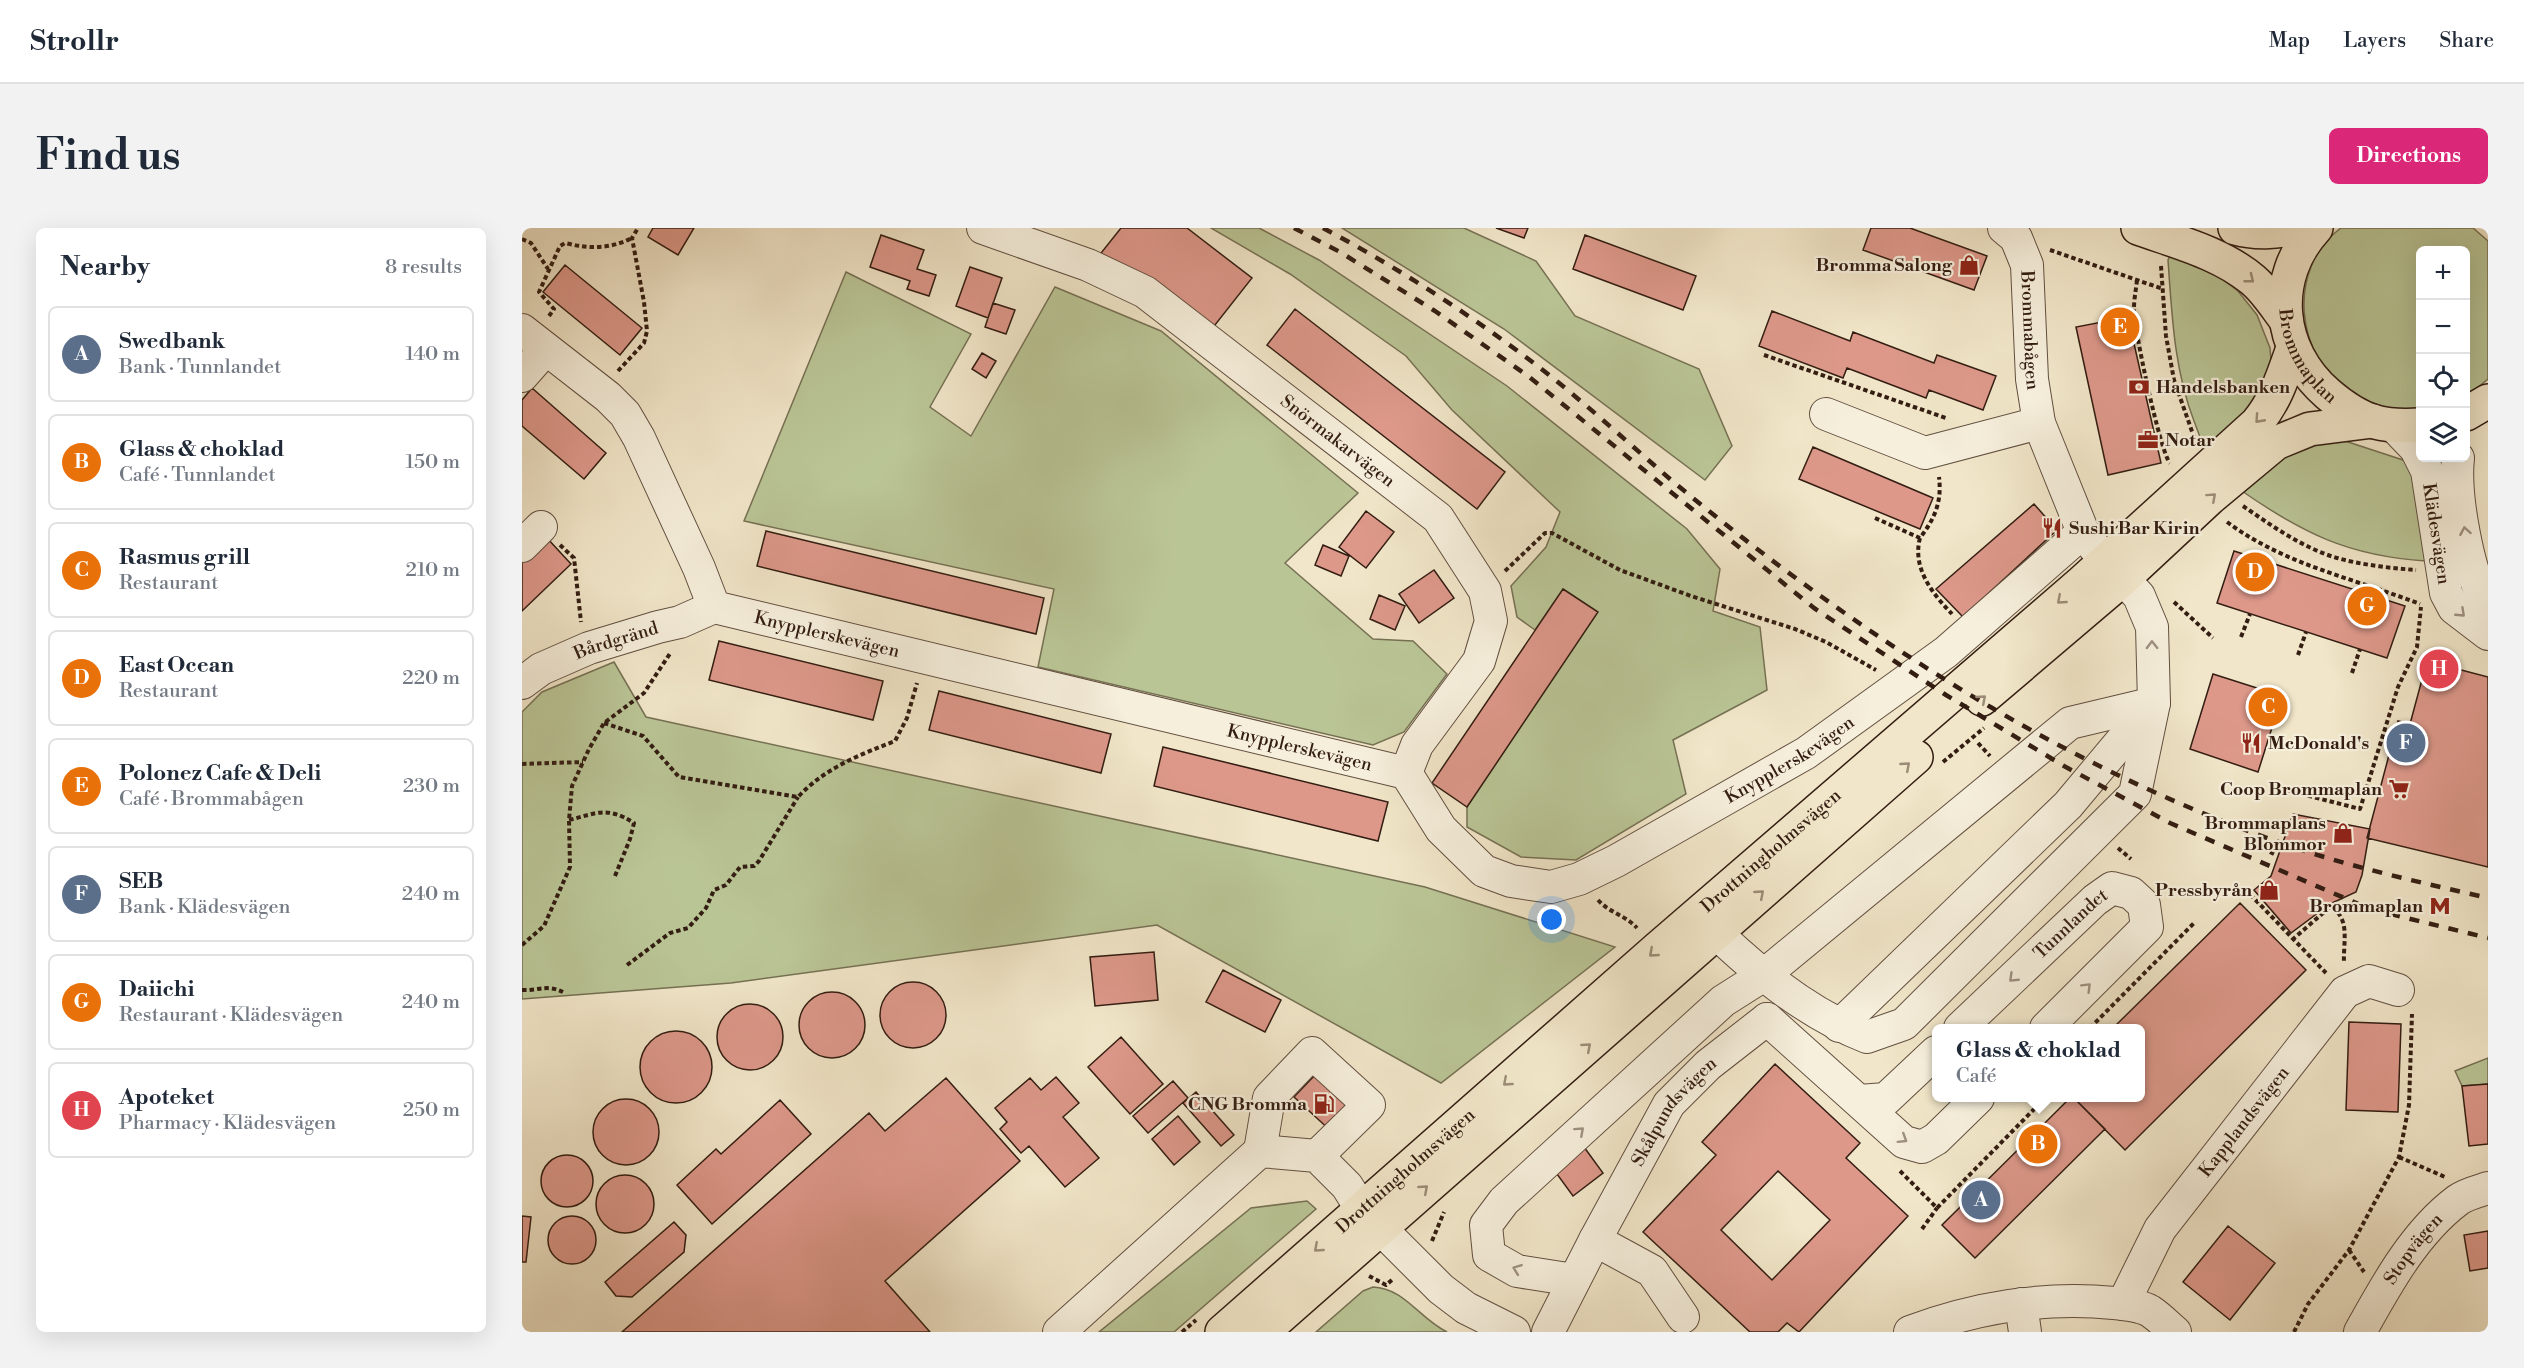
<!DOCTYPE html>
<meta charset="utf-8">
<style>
:root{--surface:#fff;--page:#f2f2f3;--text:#1f2937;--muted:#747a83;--line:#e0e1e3;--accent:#db2777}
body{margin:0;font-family:"Libre Bodoni",serif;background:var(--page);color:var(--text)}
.controls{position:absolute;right:18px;top:18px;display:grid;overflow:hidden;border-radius:9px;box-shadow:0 6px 24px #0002}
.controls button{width:54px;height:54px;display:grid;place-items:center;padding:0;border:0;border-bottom:2px solid var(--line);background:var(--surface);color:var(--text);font:30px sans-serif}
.you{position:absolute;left:1030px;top:692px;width:21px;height:21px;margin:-15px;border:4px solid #fff;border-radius:50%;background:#1a73e8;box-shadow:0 0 0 9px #1a73e833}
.badge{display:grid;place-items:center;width:39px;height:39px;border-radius:50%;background:var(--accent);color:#fff;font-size:20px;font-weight:700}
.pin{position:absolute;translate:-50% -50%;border:3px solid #fff;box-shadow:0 2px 6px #0006}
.popup{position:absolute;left:1410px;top:796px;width:213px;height:78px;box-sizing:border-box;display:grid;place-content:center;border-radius:9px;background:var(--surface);filter:drop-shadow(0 2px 4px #0005);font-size:20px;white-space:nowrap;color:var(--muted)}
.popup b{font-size:22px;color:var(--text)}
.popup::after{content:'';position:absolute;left:50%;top:100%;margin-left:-12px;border:12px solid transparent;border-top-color:var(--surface)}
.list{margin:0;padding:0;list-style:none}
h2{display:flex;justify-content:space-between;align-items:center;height:78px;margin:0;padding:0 24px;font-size:26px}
h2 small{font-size:20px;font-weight:400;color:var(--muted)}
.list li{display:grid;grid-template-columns:39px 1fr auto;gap:18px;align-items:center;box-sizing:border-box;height:96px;margin:0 12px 12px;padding:0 12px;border:2px solid var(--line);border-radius:9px}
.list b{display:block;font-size:22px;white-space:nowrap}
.list p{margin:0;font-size:20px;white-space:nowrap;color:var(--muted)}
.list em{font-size:20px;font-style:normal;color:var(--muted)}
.icon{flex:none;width:33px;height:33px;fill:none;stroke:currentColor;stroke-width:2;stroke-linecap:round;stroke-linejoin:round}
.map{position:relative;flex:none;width:1966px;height:1104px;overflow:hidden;border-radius:9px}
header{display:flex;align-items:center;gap:36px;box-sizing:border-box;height:84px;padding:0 30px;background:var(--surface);border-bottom:2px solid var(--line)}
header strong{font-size:28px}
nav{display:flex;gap:33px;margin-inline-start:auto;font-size:21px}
.intro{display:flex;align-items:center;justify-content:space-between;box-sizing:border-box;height:144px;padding:0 36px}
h1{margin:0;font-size:42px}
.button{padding:15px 27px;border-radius:9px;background:var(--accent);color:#fff;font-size:21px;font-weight:700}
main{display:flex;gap:36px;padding:0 36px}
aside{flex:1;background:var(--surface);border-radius:9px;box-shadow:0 6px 24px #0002}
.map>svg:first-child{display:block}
.green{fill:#bac596;stroke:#767154;stroke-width:1.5}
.building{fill:#dd988a;stroke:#331d12;stroke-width:1.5;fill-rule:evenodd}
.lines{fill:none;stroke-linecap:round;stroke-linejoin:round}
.minor-casing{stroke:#624f40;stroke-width:34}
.major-casing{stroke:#331d12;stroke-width:36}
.path{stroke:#331d12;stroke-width:4;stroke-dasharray:4.5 3;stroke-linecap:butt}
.minor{stroke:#f6efdc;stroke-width:32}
.major{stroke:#f1e6c9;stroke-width:33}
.rail{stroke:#331d12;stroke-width:4.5;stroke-dasharray:10 10;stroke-linecap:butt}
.oneway{stroke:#9c8c77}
.oneway2{stroke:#9e9081}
.labels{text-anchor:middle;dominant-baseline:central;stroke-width:4.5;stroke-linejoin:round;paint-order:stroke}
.poi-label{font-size:18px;font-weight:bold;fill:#331d12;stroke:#f6efdc;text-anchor:end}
.street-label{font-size:18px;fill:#331d12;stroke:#f6efdc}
</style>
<header>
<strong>Strollr</strong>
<nav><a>Map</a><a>Layers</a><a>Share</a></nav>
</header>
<div class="intro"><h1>Find us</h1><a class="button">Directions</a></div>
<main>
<aside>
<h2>Nearby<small>8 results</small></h2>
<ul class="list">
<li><span class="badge" style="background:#5c6f8a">A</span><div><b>Swedbank</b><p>Bank · Tunnlandet</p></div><em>140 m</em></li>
<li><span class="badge" style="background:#e8710a">B</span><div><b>Glass &amp; choklad</b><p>Café · Tunnlandet</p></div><em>150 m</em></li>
<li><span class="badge" style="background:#e8710a">C</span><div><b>Rasmus grill</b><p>Restaurant</p></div><em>210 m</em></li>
<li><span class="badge" style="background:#e8710a">D</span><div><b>East Ocean</b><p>Restaurant</p></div><em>220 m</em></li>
<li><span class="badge" style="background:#e8710a">E</span><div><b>Polonez Cafe &amp; Deli</b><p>Café · Brommabågen</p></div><em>230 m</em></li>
<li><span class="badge" style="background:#5c6f8a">F</span><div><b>SEB</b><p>Bank · Klädesvägen</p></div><em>240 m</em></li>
<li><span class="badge" style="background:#e8710a">G</span><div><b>Daiichi</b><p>Restaurant · Klädesvägen</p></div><em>240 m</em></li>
<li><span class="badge" style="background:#e0444e">H</span><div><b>Apoteket</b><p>Pharmacy · Klädesvägen</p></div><em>250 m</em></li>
</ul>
</aside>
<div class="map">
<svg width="1966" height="1104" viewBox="0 0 1966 1104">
<rect width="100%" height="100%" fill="#f1e6c9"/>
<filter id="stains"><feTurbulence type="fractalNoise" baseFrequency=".00333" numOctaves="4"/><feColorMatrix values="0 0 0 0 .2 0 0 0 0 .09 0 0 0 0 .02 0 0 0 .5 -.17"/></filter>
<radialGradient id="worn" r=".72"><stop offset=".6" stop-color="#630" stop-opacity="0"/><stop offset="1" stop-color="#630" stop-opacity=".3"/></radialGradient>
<path class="green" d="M689,0H737L797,32L985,158L1165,301L1198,341L1191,383L1238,399L1245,462L1151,512L1164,566L1054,632L999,629L945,599V579L1075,384L1041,361L1013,402L995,389L989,358L1024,319L1038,284L930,182L884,128L768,46Z
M820,0H942L1014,33L1053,88L1177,141L1210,218L1183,252L982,101Z
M1819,0H1951L1966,13V151L1944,169V22H1898V183C1874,184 1849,179 1828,165C1773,129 1764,40 1819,0Z
M1648,27L1696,48L1716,63L1735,87L1748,120L1749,132L1741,167L1685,223C1679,214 1676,203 1672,193C1652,141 1650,87 1646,32Z
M324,44L449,106L408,179L449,208L533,59L639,103L836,265L763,335L851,411L891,413L925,446L882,504L851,517L516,439L532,361L222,293Z
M1823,213L1881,232L1891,239L1904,333C1826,328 1780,305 1717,261L1749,235L1782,217Z
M92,434L124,489L903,659L1093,719L919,855L635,697L209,755L0,771V484L20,464Z
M1966,830V856L1940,858L1933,843Z
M785,973L794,981L652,1104H577L729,980Z
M851,1059C882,1060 898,1091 925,1104H794L841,1063Z"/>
<path class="building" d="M131,0H172L156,27L126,9Z
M599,0H665L730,50L689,102L615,53L579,25Z
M974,0H1006L1002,10Z
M1349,0H1388L1465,28L1452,62L1341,22Z
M359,7L402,22L395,41L414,47L407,68L385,61L388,53L348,39Z
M1063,7L1174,48L1161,82L1051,41Z
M43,37L120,100L98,127L21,64Z
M448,39L480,50L466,90L434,78Z
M471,75L493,82L484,106L463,99Z
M773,81L983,244L955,281L745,117Z
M1250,83L1328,113L1331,104L1412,135L1415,127L1474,148L1461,182L1407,162L1404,170L1325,140L1321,150L1237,118Z
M1606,89L1639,235L1586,247L1554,99Z
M460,125L474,133L464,150L450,141Z
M10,160L84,225L62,251L0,198V172Z
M1291,219L1411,270L1398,301L1277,251Z
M1512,276L1535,302L1441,389L1414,361Z
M844,283L872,304L844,340L817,319Z
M244,303L522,370L514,406L235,338Z
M25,310L49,336L0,383V334Z
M801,317L827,328L819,348L793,337Z
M1712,323L1883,378L1865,430L1695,375Z
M912,342L932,370L897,395L877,366Z
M1041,361L1076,384L945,579L910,555Z
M857,367L883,378L873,402L848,391Z
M197,413L361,453L351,492L187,452Z
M1905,433L1966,449V639L1845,610L1876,493L1888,496Z
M1691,446L1760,468L1736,544L1668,521Z
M417,463L589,506L579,545L407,502Z
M641,519L866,574L856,613L632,558Z
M1771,586L1848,601L1840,647L1834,664L1808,676L1769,705L1732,662L1749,648Z
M1718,675L1784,742L1603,922L1552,870H1618V800H1591Z
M632,724L636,772L573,778L568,729Z
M701,742L759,772L743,804L684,774Z
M358 787a33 33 0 1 1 66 0a33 33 0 1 1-66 0Z
M277 797a33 33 0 1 1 66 0a33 33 0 1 1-66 0Z
M195 809a33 33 0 1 1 66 0a33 33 0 1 1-66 0Z
M1827,794L1879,796L1876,884L1824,882Z
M118 839a36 36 0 1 1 72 0a36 36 0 1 1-72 0Z
M599,809L641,856L608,886L566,839Z
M1253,836L1338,915L1324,930L1386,988L1277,1104L1265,1095L1256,1104H1228L1121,1004L1194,927L1180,914ZM1256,943L1308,992L1250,1052L1199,1002Z
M793,847L832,883L811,905L772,869Z
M534,849L557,875L541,889L577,930L543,959L507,918L499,925L478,901L485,894L473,880L508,850L519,862Z
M424,850L498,933L363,1053L408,1104H100L347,885L363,903Z
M651,853L666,870L626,905L611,888Z
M1966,856V916L1947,918L1940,858Z
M674,864L712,907L699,918L661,875Z
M1548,870H1552L1583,901L1453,1030L1420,997Z
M71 904a33 33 0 1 1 66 0a33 33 0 1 1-66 0Z
M258,872L289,906L190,996L155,957L194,921L199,926Z
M656,888L678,914L652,937L630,911Z
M1062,919L1081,945L1051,968L1032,942Z
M19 953a26 26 0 1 1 52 0a26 26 0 1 1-52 0Z
M74 976a29 29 0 1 1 58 0a29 29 0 1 1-58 0Z
M26 1012a24 24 0 1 1 48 0a24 24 0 1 1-48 0Z
M0,988L9,989L4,1034H0Z
M152,994L164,1007L162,1024L110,1069L94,1068L83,1054Z
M1706,998L1753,1035L1708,1092L1661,1054Z
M1966,1003V1040L1948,1043L1942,1007Z"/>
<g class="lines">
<g class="minor-casing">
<g id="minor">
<path id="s1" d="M461,0L566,37L623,64L916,290L963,363L969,393L957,433L895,517L884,545"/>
<path id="s2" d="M1482,0L1494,10L1505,37L1510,151L1517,195L1561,304L1573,320"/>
<path id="s3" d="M0,102L86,169L103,186L117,210L177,340L192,379L884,545L919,601L962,643L989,653L1029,659L1057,651L1094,633L1284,525L1424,424L1561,304"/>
<path d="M0,148L23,122"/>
<path d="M1304,186L1403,225L1517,195"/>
<path id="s4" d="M1872,198L1894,221L1905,243L1924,365L1932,380L1966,406"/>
<path d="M1936,230C1932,267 1946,347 1966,378"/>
<path d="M0,318L19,299"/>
<path id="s5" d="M0,455L19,441L67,420L136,399L158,394L192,379"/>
<path d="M1177,688C1225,736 1281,784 1345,809L1382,796L1613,566L1632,475L1630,399L1617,368L1601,351"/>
<path d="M1245,791L1382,914L1400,919L1414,911L1456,870"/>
<path d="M1317,798L1546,577L1628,479"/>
<path id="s6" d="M1438,800L1573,672L1590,660L1609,665L1622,677L1625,699L1524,800"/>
<path d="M1337,873L1364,871L1414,824"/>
<path d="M738,923L747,870L790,825L847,877L795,928"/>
<path d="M1073,1012L1130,1043L1161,1089"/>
<path d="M1052,1052L995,1043L967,1027L964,997L982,973L1201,773L1242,747L1548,495L1632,475"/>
<path d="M1499,1076L1503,1104"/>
<path id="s7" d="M1601,1076L1638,1001L1823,764L1847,753L1876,762"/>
<path d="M537,1104L738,923L795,928L825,958L840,982L919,1061L944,1080L992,1104"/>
<path id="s8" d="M1026,1104L1073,1012L1147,876L1186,837L1245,791"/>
<path d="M1388,1104C1452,1080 1523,1068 1592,1075C1603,1076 1619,1078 1628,1083C1637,1089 1645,1097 1653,1104"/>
<path id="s9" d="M1838,1104C1864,1057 1893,1004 1936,972C1944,966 1957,963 1966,960"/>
</g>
</g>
<g class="major-casing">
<g id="major">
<path d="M1616,0C1655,14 1699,25 1731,52C1744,63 1754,79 1764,92"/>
<path d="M1713,0C1734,6 1754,4 1776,0"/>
<path id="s10" d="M1794,0C1748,50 1755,122 1806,166C1820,178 1836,189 1853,194C1868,198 1883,198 1898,197"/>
<path d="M1944,186L1966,173"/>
<path d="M1460,471L1601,351L1688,270L1754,215L1788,201L1851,193"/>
<path id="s11" d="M700,1104L1135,721L1560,354L1735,195C1754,172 1761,148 1771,120"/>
<path d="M741,1104L1394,529"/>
</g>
</g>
<path class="path" d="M0,11L9,15L26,41
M1528,22L1641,61
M1639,38L1644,108L1652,152L1673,212
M1615,52C1614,62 1612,71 1612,80C1611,98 1639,227 1648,235
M27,88L32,81L17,64L38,18L43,15C67,21 88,21 110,10
M1242,127L1424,190
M96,143L122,115L125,103L122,74L110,10L116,0
M1721,278C1750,298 1781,320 1815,330C1840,337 1868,340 1894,342
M1353,290L1398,310C1413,290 1420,274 1417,249
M1705,294C1763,337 1831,350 1898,376
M1398,310C1390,340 1410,365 1430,386
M38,317L52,330L59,394
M983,343L1023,305H1030L1098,342L1169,368L1273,401L1304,414L1354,442
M1652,374L1691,410
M1719,409L1728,386
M1776,427L1784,404
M1830,445L1838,421
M82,495L121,508L157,549L276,569C303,540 337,527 373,513L385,490L395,455
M1456,515L1468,528
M1421,534L1462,500
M0,536L61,534
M1764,562L1838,581L1876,459L1895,419L1899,379
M47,592C75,585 85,578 112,595L108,611L93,648
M1596,620L1609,631
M1748,624L1752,626
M1723,661L1804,745
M1076,672C1088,685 1103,687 1115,700
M1770,712L1808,679C1829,689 1821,715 1822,734
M0,717L22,698L48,639L47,592L50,558L67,521L82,495L122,465L149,424
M105,737L148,705L166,700L184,680L192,662L204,657L218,639L232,638L237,633L276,569
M0,762C17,763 24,756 41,764
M1568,800L1673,694
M1877,929L1923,949
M1378,943L1415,980L1523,870
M1400,1001L1415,980
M910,1013L922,984
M1827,1022L1842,1044
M847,1048L864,1057L871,1051
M660,1104L674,1092
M1772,1104L1786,1076L1827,1022L1877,929L1887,877L1890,786"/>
<use href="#minor" class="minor"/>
<use href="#major" class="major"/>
<path class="rail" d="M772,0L818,24L913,83L1006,148L1292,380L1424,467L1542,538L1648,595L1848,681L1966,710
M801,0C875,39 947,86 1013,136C1060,172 1104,213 1148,251C1197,292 1248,332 1300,369C1442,471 1595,558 1762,616C1828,639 1897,654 1966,670"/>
</g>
<defs><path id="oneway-chevron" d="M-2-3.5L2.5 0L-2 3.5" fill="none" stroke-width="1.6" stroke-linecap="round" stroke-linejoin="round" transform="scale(1.5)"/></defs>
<g class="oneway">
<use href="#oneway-chevron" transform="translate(1728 51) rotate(38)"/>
<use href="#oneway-chevron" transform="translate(1737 191) rotate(132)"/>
<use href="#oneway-chevron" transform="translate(1690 269) rotate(-42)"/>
<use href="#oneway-chevron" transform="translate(1539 372) rotate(139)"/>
<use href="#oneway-chevron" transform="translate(1460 471) rotate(-41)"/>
<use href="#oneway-chevron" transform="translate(1384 538) rotate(-41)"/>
<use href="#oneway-chevron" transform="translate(1238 666) rotate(-41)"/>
<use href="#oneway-chevron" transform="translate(1131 725) rotate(139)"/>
<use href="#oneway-chevron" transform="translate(1065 819) rotate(-41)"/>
<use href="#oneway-chevron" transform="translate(985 854) rotate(139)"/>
<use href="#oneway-chevron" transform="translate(902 961) rotate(-41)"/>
<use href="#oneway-chevron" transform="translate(796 1020) rotate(139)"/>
</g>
<g class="oneway2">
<use href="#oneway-chevron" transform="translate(1943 303) rotate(-100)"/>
<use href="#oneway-chevron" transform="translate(1939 385) rotate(43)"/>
<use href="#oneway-chevron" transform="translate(1630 417) rotate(-91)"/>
<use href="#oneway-chevron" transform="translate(1491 750) rotate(136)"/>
<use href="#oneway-chevron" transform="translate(1565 759) rotate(-45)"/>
<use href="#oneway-chevron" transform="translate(1058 903) rotate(-42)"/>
<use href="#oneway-chevron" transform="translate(1381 911) rotate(32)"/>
<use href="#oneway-chevron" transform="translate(995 1041) rotate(-159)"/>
</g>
<defs>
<g id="shop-bare" transform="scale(1.62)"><path d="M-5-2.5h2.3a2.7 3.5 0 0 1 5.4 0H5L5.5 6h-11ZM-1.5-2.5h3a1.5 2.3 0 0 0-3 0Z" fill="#8f2418" stroke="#f6efdc" stroke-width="2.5" paint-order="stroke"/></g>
<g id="bank-bare" transform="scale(1.62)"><path d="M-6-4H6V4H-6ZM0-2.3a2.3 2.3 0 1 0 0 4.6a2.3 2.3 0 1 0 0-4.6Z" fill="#8f2418" stroke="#f6efdc" stroke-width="2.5" paint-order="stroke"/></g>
<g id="office-bare" transform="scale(1.62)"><path d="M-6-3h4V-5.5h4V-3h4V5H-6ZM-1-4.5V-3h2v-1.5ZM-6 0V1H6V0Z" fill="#8f2418" stroke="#f6efdc" stroke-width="2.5" paint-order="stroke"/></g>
<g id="restaurant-bare" transform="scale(1.62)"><path d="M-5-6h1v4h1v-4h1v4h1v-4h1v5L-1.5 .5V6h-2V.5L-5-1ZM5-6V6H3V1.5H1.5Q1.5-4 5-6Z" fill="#8f2418" stroke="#f6efdc" stroke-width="2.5" paint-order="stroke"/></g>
<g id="supermarket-bare" transform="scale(1.62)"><path d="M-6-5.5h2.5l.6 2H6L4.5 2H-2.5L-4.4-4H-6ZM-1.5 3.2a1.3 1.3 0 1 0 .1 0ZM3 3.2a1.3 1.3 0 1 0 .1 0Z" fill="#8f2418" stroke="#f6efdc" stroke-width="2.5" paint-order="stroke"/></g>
<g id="metro-bare" transform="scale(1.62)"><path d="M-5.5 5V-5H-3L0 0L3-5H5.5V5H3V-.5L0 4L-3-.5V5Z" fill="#8f2418" stroke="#f6efdc" stroke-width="2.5" paint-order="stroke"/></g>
<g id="fuel-bare" transform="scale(1.62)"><path d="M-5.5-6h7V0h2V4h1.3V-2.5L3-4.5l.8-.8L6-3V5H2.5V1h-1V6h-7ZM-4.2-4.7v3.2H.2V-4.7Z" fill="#8f2418" stroke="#f6efdc" stroke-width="2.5" paint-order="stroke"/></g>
</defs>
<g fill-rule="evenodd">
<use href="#shop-bare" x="1447" y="37"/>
<use href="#bank-bare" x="1617" y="159"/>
<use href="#office-bare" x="1626" y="212"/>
<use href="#restaurant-bare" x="1530" y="300"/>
<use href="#restaurant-bare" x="1729" y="515"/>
<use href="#supermarket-bare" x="1877" y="561"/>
<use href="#shop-bare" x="1821" y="605"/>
<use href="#shop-bare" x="1747" y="662"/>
<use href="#metro-bare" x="1918" y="678"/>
<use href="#fuel-bare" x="802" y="876"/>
</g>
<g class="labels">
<g class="poi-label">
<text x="1430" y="37">Bromma Salong</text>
<text x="1634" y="159" text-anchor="start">Handelsbanken</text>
<text x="1643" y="212" text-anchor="start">Notar</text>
<text x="1547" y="300" text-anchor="start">Sushi Bar Kirin</text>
<text x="1746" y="515" text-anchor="start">McDonald's</text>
<text x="1860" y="561">Coop Brommaplan</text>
<text x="1804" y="595">Brommaplans<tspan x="1804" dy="21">Blommor</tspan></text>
<text x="1730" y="662">Pressbyrån</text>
<text x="1901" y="678">Brommaplan</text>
<text x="785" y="876">CNG Bromma</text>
</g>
<g class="street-label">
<text stroke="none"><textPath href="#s2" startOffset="110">Brommabågen</textPath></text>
<text stroke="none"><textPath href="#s10" startOffset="142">Brommaplan</textPath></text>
<text stroke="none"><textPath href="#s1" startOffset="418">Snörmakarvägen</textPath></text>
<text stroke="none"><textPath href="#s4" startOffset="120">Klädesvägen</textPath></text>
<text stroke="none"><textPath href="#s3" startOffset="462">Knypplerskevägen</textPath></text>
<text stroke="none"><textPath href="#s5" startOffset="104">Bårdgränd</textPath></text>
<text stroke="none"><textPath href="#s3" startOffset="948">Knypplerskevägen</textPath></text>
<text stroke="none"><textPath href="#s3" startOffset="1524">Knypplerskevägen</textPath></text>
<text stroke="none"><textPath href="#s11" startOffset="730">Drottningholmsvägen</textPath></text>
<text stroke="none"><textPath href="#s6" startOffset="152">Tunnlandet</textPath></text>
<text stroke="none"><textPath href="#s8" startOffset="255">Skålpundsvägen</textPath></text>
<text stroke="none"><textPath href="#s7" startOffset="220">Kapplandsvägen</textPath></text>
<text stroke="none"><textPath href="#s11" startOffset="244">Drottningholmsvägen</textPath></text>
<text stroke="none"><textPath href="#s9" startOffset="99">Stopvägen</textPath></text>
</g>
</g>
<rect width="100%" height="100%" filter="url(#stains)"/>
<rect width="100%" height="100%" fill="url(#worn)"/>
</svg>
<div class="controls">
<button>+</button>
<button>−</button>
<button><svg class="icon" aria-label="locate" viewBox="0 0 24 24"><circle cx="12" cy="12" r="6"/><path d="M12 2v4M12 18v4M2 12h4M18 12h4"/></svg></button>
<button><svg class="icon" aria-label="layers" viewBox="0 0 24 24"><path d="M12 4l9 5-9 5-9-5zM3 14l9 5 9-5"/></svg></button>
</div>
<div class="you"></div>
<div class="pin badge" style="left:1459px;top:972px;background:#5c6f8a">A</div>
<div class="pin badge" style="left:1516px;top:916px;background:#e8710a">B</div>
<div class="popup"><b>Glass &amp; choklad</b>Café</div>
<div class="pin badge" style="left:1746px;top:479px;background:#e8710a">C</div>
<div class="pin badge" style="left:1733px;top:344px;background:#e8710a">D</div>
<div class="pin badge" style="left:1598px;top:99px;background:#e8710a">E</div>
<div class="pin badge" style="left:1884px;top:515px;background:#5c6f8a">F</div>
<div class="pin badge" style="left:1845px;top:378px;background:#e8710a">G</div>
<div class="pin badge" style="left:1917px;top:441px;background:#e0444e">H</div>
</div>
</main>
